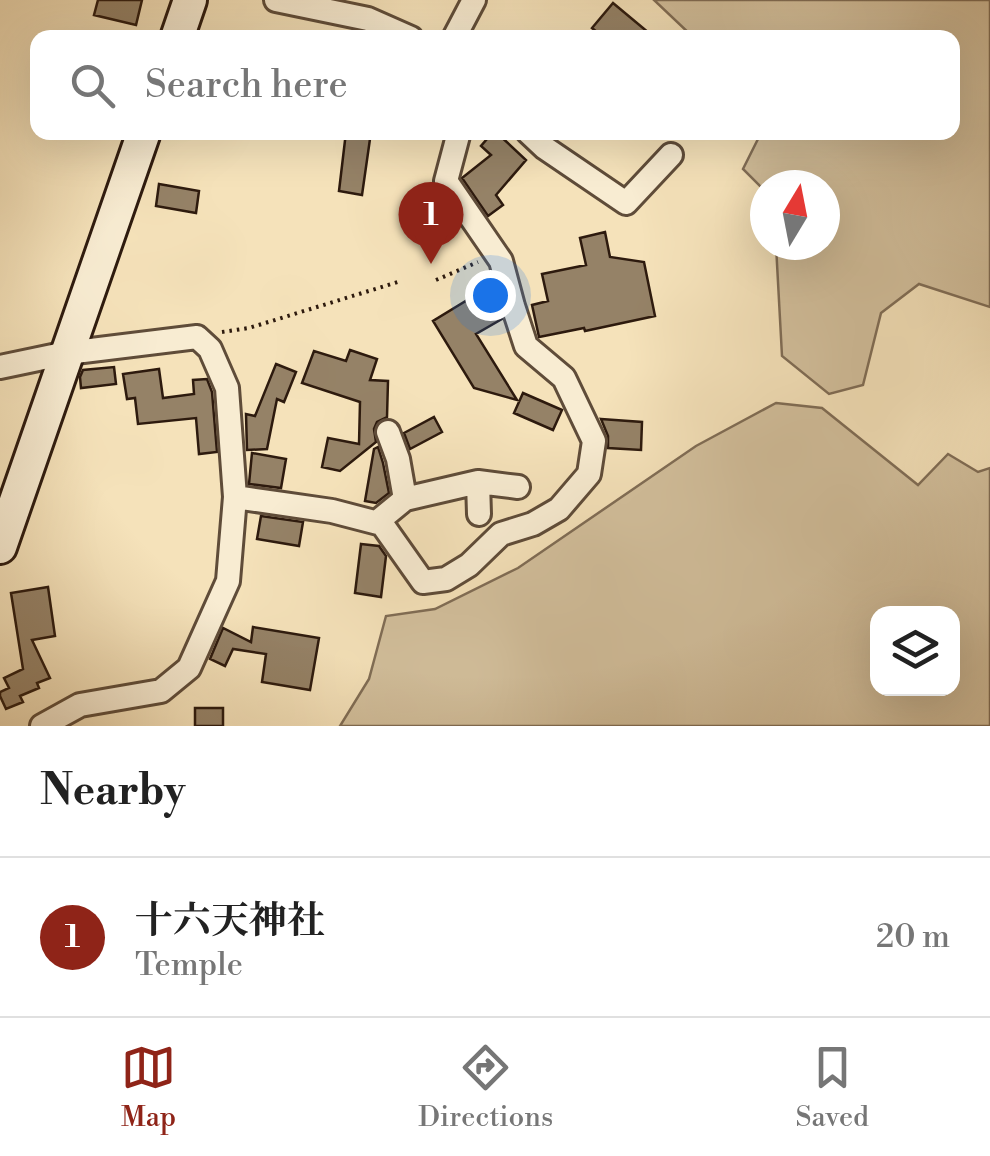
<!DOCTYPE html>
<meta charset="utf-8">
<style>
:root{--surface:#fff;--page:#f6f6f6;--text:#222;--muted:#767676;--line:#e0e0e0;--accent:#8f2418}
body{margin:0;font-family:"Libre Bodoni","Noto Serif JP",serif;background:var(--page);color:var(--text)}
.controls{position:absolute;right:30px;bottom:30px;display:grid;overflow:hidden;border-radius:20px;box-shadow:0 10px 40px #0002}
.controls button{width:90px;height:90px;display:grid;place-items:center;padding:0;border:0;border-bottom:2px solid var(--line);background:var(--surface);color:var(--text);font:50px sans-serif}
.compass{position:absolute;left:750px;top:170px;width:90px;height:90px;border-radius:50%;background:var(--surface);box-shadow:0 10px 40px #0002;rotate:10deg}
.you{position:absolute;left:490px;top:295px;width:35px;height:35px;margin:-25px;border:8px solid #fff;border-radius:50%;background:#1a73e8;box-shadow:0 0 0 15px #1a73e833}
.badge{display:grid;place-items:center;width:65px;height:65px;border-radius:50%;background:var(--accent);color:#fff;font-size:32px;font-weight:700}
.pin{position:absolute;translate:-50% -82px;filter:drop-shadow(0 2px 5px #0008)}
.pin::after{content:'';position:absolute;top:52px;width:35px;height:30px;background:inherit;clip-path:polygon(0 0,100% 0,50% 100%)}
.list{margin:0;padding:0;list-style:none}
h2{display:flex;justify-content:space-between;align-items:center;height:130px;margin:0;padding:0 40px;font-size:42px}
h2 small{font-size:32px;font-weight:400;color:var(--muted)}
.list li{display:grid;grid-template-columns:65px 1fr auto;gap:30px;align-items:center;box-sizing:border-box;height:160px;padding:0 40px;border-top:2px solid var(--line)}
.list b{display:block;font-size:38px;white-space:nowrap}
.list p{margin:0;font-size:32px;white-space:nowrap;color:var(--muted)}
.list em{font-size:32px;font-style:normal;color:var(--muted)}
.icon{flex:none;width:55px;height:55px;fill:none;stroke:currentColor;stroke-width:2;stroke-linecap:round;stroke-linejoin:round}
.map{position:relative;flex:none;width:990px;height:726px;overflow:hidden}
.search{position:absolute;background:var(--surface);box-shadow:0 10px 40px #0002;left:30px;right:30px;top:30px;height:110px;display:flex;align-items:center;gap:25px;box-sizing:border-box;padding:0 35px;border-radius:20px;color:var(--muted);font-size:38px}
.sheet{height:290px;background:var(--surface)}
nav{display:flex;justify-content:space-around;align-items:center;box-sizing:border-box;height:140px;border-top:2px solid var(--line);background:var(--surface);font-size:28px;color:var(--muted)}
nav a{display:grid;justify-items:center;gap:5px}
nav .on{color:var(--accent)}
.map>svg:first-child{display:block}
.green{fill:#d3c09d;stroke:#806d56;stroke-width:2.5;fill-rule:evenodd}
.building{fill:#958267;stroke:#2d1a0e;stroke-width:2.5}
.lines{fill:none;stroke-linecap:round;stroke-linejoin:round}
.street-casing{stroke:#5f4c39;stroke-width:28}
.secondary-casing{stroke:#2d1a0e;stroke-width:38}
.path{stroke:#2d1a0e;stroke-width:4;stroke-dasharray:2.5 5;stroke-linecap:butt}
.street{stroke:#f8ecd2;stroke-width:22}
.secondary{stroke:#f8ecd2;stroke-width:32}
</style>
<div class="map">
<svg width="990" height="726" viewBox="0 0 990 726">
<rect width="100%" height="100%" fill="#f5e2ba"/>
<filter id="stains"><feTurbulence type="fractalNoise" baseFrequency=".002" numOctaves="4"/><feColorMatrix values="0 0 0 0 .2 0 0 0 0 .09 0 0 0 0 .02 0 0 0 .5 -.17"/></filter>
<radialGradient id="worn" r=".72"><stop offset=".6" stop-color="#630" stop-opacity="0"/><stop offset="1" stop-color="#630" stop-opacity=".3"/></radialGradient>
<path class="green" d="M654,0H990V307L919,284L881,313L863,385L829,394L782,356L776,245H825V185H765V191L743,169L761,133L952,132V38L693,37Z
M776,403L822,408L918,485L948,454L978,472L990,468V726H340L369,679L386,616L435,609L518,568L696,446ZM878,614H952V688H878Z"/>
<path class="building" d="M98,0H142L136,25L94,15Z
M613,3L655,38H604L592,28Z
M346,132H371L362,195L339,191Z
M493,132H496L526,160L496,195L503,205L488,216L462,178L491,155L481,146Z
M159,184L199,191L196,213L156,206Z
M605,232L610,257L644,262L655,316L585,331L584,328L539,337L532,305L548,301L542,274L586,265L580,238Z
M487,288L497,304L502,319L476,334L517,400L474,388L433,321Z
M350,350L377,359L370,380L388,381L387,417L377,422L374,429L376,442L340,471L322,467L328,438L359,444L360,402L302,383L314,351L346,361Z
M276,364L296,372L284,402L277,399L267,449L247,450L246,414L255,416Z
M114,367L116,384L81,388L80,377L83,370Z
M159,369L163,398L194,394L193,380L207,379L212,392L217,452L199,454L196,418L138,424L135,398L127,399L123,374Z
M523,393L562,410L553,430L514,413Z
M434,417L442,432L410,449L404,433Z
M601,419L642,422L641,450L608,448V436Z
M378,447L383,463L389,493L376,503L365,501L374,449Z
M252,453L286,459L281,488L249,484Z
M261,516L303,522L299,546L257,539Z
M361,544L379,546L386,556L381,597L355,593Z
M48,587L55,636L32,640L50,678L37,683L39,688L20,696L23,702L6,709L0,696V692L9,688L4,678L23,669L11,593Z
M253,627L319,638L310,690L262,682L266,654L233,649L225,666L210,659L223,628L251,642Z
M195,708H223V726H195Z"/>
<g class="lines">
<g class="street-casing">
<path id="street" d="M276,0L368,19L411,38
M454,38L474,0
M528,132L545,148L626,203L671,155
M0,367L67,353L197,337L210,349L227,388L235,497L228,581L189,668L161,691L80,705L42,726
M388,432L398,459L405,499
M478,482L479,514
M235,497L332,511L382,524L423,582L446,579L469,565L501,534L533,524L559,509L589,474L594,441L564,378L526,346L513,306L501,261L446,181L459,132
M377,522L405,499L478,482L518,487"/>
</g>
<g class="secondary-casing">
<path id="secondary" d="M177,38L190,0
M0,547L144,132"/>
</g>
<path class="path" d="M436,280L478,262
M222,332L249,328L401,281"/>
<use href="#street" class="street"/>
<use href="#secondary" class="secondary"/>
</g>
<rect width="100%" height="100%" filter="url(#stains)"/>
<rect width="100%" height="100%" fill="url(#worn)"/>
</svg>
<div class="controls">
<button><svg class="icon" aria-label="layers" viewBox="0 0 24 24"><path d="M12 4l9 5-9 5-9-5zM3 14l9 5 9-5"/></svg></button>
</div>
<svg class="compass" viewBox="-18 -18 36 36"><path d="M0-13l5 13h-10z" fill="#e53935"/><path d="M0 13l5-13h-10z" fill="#767676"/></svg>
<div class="you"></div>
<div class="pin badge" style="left:431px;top:264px">1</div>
<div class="search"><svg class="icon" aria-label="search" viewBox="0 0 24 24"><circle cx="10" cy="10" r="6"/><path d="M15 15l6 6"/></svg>Search here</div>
</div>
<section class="sheet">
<h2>Nearby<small></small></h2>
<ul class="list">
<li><span class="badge">1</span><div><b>十六天神社</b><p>Temple</p></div><em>20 m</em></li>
</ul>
</section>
<nav>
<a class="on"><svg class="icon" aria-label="map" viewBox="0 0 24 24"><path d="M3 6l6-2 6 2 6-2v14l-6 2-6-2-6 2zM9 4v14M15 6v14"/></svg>Map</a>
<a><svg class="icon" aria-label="directions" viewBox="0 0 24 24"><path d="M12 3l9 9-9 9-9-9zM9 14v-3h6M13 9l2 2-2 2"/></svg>Directions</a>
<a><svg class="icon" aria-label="saved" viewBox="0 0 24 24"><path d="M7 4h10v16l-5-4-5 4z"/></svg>Saved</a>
</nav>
